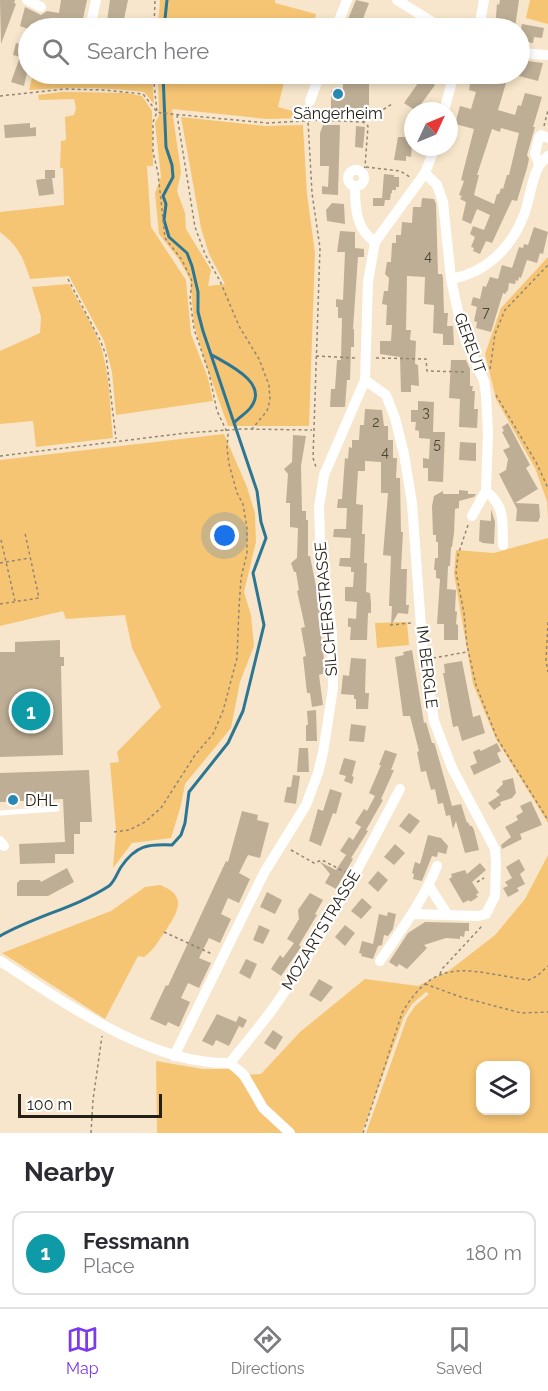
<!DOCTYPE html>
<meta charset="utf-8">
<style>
:root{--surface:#fff;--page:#f2f2f3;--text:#2b2b33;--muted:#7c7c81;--line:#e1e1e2;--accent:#7c3aed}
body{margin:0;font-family:Raleway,sans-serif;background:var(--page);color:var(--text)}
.controls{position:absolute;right:18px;bottom:18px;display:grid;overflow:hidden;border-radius:12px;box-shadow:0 3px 9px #0003}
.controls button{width:54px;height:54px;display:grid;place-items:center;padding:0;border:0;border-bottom:2px solid var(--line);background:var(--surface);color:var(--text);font:30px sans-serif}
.compass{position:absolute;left:404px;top:102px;width:54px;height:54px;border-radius:50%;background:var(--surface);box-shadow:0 3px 9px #0003;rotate:46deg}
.scale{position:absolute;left:18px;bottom:15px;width:144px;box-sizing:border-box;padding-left:6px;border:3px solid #251f15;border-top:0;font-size:16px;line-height:21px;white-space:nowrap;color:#251f15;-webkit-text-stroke:4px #fff;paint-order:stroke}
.you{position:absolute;left:225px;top:536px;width:21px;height:21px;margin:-15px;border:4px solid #fff;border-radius:50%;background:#1a73e8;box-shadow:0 0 0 9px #1a73e833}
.badge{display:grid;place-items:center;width:39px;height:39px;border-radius:50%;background:var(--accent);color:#fff;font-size:20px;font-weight:700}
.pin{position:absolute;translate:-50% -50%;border:3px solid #fff;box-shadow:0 2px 6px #0006}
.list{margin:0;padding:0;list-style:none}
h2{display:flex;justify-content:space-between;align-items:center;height:78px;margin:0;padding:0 24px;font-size:26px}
h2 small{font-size:20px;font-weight:400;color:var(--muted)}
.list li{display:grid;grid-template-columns:39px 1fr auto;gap:18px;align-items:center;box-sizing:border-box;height:84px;margin:0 12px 12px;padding:0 12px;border:2px solid var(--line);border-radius:12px}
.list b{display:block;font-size:22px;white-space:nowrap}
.list p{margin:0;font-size:20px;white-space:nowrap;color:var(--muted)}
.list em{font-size:20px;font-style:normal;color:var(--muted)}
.icon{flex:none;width:33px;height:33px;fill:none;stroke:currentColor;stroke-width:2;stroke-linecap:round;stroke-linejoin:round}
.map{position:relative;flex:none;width:548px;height:1133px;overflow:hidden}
.search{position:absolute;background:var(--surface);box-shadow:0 3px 9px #0003;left:18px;right:18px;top:18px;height:66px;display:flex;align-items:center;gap:15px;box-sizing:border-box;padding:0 21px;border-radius:33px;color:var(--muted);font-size:22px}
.sheet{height:174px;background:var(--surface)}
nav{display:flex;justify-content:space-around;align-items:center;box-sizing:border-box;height:84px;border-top:2px solid var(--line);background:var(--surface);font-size:16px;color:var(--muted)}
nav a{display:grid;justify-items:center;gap:3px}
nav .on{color:var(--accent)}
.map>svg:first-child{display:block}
.green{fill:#f6c574;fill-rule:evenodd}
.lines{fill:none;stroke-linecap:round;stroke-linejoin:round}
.stream{stroke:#2c7694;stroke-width:3}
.building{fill:#beae95;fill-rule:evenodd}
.path{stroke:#928673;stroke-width:1.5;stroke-dasharray:3 3;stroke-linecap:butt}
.service{stroke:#fff;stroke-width:5}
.minor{stroke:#fff;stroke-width:10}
.poi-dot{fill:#2889b4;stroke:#fff;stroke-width:2}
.labels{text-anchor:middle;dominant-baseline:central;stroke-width:4.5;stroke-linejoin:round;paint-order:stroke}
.number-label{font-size:14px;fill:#4b4335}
.poi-label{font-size:16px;fill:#251f15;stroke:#fff}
.street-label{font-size:16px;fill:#251f15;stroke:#fff}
</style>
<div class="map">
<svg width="548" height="1133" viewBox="0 0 548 1133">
<rect width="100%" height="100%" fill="#f7e6cb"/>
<path class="green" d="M160,0H275V3L316,14L313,28H158Z
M530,0H548V24L526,18Z
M33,74H127L144,78L145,74H152L154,104L144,92C105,87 68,87 29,90Z
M158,74H302L299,83L285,78L278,107L306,115L305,118L267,119L172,109L181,172L177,191L185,213L186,229L211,270L208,286L225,284L209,254L201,228L181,117L265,126L303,125L307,194L315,253L309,426H228L205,362L194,324L190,279L178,258L159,234L155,193L161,177L155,123L159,115Z
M63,92L126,93L142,96L152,111L153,166H147L151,227L186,280L191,334L208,378L213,401L116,415L112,372L104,341L69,276L30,279C23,257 19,247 0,232V212L64,205L63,168H60L61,141L66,140L65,117L74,115L76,108L74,99L39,100L38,95Z
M548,257V519L547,501L535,468L496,399L485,354L501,308Z
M69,284C80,306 95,327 102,350C110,378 110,409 113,438L36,447L33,421L0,424V351L40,333L41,317L32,287Z
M224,434L247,487L255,513L256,542L244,592L251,615L254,646L240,682L231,728L185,784L181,805L171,838L132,843L113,868L116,831L110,763L119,762L117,752L161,707L132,648L125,615L66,619L63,611L0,626V460Z
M548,538V823L496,739L473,684L454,574L456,550L494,553Z
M407,622L409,645L377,648L375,623Z
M548,855V1133H366L407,1018L415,1006L429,994L426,992L412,1004L404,1017L362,1133H290L279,1124L244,1075L261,1074L300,1032L365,979L418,986L450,970L495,935L525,899ZM480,1066H526V1110H480Z
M160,885C187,895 179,911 166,930C159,940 154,950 144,957L138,956L105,1019L2,953L111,911L145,887Z
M156,1061L202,1069H231L240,1079L258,1107L284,1133H157Z"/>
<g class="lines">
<path class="stream" d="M164,28L167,0
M212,355C229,365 269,383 251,407C247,413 239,417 234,423
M0,936C35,916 75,908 109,886C115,881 117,873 121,867C136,845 148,844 172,845L181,835L185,823L189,792L228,743L243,711L264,625L253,573L266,538L261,522L257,491L203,331L198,312V292L192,266L187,253L169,237L164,220L166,204L163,196L173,177L172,165L166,147L163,74"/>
</g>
<path class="building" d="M0,0H15L14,3L16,4L1,44Z
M61,0H87L81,28H60L31,24L28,29L20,26L25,7L41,15L47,11L59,13Z
M110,0H128L123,24L107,21Z
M356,0L369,3L361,24L348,19Z
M500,0H519L515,28H495L497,4L499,5Z
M522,24L544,28L542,38L534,37L533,43L519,41Z
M16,43L28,46V68L24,86L11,82L20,57L13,55Z
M519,60L543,63L538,81L519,76Z
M343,74H374V84H369V108H343V111H331V90H343Z
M472,74H485L484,76L506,83L498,110L515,115L518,105L521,106L525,93L542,97L533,127H535L527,155L529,159L527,168L517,201L512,200L492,243L486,241L480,254L473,251L474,248L471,247L475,237L470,234L473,226L484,230L490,215L477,209L471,224L462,220L466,202L460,199L462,196L459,195L464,181L461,180L474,129L455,124L460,106L471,109L476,92L469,90ZM501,128L519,133L509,175H507L503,189L501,188L499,194H497L494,204L474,195L479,175H477L492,129L500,132Z
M423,76L435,85L416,111L404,103Z
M30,123V128L36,127V136L5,138L4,125Z
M323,125H340L338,195L322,194V186L328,187L329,166H320V133Z
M356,126L365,127L363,148L355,147Z
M406,132H413L411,157L406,156V161L394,160L398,137H405Z
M45,170H55V178H52L54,194L39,196L36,180L49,178L45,179Z
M384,174L394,175V177H399V187H396V190H392V193H391L390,200H385L384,206H373V198H382Z
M422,198L434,199L436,204L438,274H442L443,278L444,313H448L447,326H453L454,345H443V334L433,333L434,305L424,304L425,277L407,276L406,330H411L410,340L416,341L415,364L418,365L419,386L411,385V392H401L400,357L380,354V341H391L392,325H386L387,305L382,304L384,291H388L389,278L385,274L387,262H391L392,243H396V235H401L402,222L412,223L413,207H421Z
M332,203L344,204L345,224L327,221L326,210Z
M534,227L548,232L543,254L540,253L537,263L527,260L521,278L519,277L518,281L516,280L515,284L509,283L508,290L505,294L503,293L491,332L476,328L477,322L474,321L477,307L471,305L473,297L480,299L483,286L486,287L490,277L498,279L502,265L512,268L519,247L523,248L524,244L528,245Z
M340,231L355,232V248L364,249V257H358L353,329H354V347H351L350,380H347L345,407H330L331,389H335L337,360H341L342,318H338V307H336V299L343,300L345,252H337Z
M451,360H466L470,369V386H473L472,391H475L474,409H478L477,428L459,427L460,399L449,398Z
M418,401L434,402L433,432H445L443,482L428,481V468H423V458L429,459L430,439L419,438V431L415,430L416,422H411V410H418Z
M365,409L382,410L384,426H388V440H393V458H397L396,478H400L401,532H403L401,569H407L406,605H409L408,614L398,613L391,626L392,606H389L391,556L383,555L388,493H381V462L365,461V471H358L356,504L363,505L362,534H365L364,563H367L366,592L370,593L371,603V613H368L367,640H350L351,627H348V618L356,619L357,602L345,601V587H353L354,572H351V567L339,566L340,558H350L351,538L333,537L334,529H346L347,508H337L338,499H342L345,458L348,459L349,447L352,448V440H359L360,425H364Z
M508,423L530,465L526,468L538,489L515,503L539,504L540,517L538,522L516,521L517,509L499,474L506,470L508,459L503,450L510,447L502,432L504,431L502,427Z
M293,435L306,436L301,466L302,511H306V520H308V556H310L321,612L318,613L319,619L325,667V673L319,675L323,705L312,707L310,693H307L303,657L306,656L301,628L305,627L297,591L299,590L296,572H294L291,563L297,558L298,528L290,527V503H286L288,474L284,469L292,462Z
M460,442L476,443V461L459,460Z
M459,490L468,491V494H476L474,497L459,501V508L455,509L454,533L452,547H451L450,566H448L447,589L456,590L455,611L457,612L456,624L458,625V640H444V624H437L440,579L436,578V570H434L435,558H438V542H436V535H433L432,506L434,496L443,491V494H459Z
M491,509L495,522L494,544L483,543L479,541L480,520L491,521Z
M60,640V657H64V666H61L63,755L0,757V652H15V642Z
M412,650L424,723L426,722L432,743H434L435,745L452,806L461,804L467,823L468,822L470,826H472L474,830L479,850L465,853L456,821L453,829L450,815L446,816L443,803L438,804L435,789L431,790L426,771L421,772L417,752L419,751L410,716H403L395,657L404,655L403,652Z
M351,658L366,659L365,693H369L368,709H356V699H354V695L341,694L343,675L349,676Z
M462,661L473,717L480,715L485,733L462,741L458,726L453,727L443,673H445L444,664Z
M316,710L317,741H306V725H308L307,711Z
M351,724L366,726L364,742L349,741Z
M497,743L501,751L497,753L501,762L474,775L470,766L477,763L473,752L479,749L481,751Z
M299,748H308L309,772H297Z
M385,750L397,754L391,770H394L381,799L383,800L366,830L368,831L351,858L340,851L349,837L353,840L361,827L363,828L355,823L364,809L367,811L375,796L369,793L381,765H379Z
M344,758L356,761L352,776L354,777L352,784L344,781L346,776L339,774Z
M89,770L92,822H80V834H74V854H55V863L20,864L19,844L65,842L63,799L0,802V773Z
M293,775L300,776L296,804L284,802L287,787H291Z
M513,778L516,793L512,798L500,802L501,805L494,810L488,803L500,795L496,791L503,784L502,781Z
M330,789L342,793L336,814L333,813L321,846L309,841L318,809L323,811Z
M531,801L542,825L520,834L522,839L502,849L501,845L511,837L505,827L518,820L516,816L523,812L520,806Z
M242,811L258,815L257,820L269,823L260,858L248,855L239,873L250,879L239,903L228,898L221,914L231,919L220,943L209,938L199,958L211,963L199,988L188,983L181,998L190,1002L179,1027L168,1022L166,1026L150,1019L166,985L168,986L226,861L228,862Z
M409,813L420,821L410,834L399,826Z
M428,835L441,838L448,846L446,854L438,852L437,857L432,856L422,881L413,879L414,874L412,873L415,862L420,864Z
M395,844L405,853L394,865L384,857Z
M346,855L353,859L336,889L325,883L330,874L320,862L336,870Z
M519,859L525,870L520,874L525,884L517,888L519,891L508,897L503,888L508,886L505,882L512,878L506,867Z
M480,863L486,870L472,882L479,893L476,894L478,897L470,902L469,900L463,903L449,879L452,877L451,874L465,870L467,874Z
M67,868L74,882L48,896H17V883L20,880H40L41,882Z
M378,871L388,880L378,892L368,883Z
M267,892L282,900L275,914L260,907Z
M310,893L323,900L315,914L317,915L299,945L301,947L281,976L271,969L280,955L283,958L294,943L287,939L299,919L298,910Z
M362,898L372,907L361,919L351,911Z
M388,912L396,914L393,929L388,936L384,935L382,945L378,946L373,959L361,956L362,954L359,953L362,941L373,944L379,914L387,916Z
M425,922L469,923V931H465L464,937L460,936V939L446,938L424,945L427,948L407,969L399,964L397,967L389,962L408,933Z
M259,925L270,930L263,944L253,940Z
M345,925L355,933L345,946L335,937Z
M246,959L257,964L250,979L239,973Z
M319,979L333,987L321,1002L309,995Z
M217,1014L236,1022L239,1016L247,1020L243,1028L239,1026L229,1046L216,1040L213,1046L202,1041Z
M273,1030L283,1037L275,1050L264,1043Z"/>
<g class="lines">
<path class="path" d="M154,28L155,0
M0,96L65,89L104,90L143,94L157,112L161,113L267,123L321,120L363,122L368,126L365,167L362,172
M310,111L308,121L312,193L320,248L313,458L316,467
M177,115L195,227L205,254L220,281L239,326L259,359L269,385L270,400L267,411L252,429
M363,122L392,104
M544,126L548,110
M366,167L400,171L410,177
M68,279L100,340L106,355L116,439
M316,356L356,358
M376,358L426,359L427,371L467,372
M490,369L495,334L505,310L548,265
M496,395L536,462L548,488
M0,456L186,433L243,429L312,430
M468,525L458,555L456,572L464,613L467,645L476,685L497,738L548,820
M1,540L15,601
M0,563L30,558
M0,604L39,598L25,533
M548,622L546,660L548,672
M390,625L411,623
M433,658L467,652
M114,832L129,830L145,822L161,808L195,755L213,734L223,711L237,658L239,608L241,578L247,553V528L243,504L237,493L229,464L227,448L228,434L217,411L209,373L194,329L190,299L192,281L182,260L165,238L158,173L153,152V122L157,112L153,74
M291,850L314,863L322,860L345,872
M477,882L484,878
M164,932L212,954
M440,974L442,969L482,926
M425,984L461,997L521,1013L548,1012
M91,1133L93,1100L102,1036
M363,1133L402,1013C437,952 473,973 529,980L537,976L548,966"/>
<path class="service" d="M0,813L57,809"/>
<path class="minor" d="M27,0L41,7
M397,0L442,28
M90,28L96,0
M336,28L347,0
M475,28L480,22L484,0
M520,53L546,55
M310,101L320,74
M444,111L454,74
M539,164L535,154L539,137L541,135L548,138
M348 178a8 8 0 1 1 16 0a8 8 0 1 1-16 0Z
M425,173L437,185L443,202L451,279L458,312L466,342L484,381L486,395L488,433L486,491L472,516
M355,186C355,209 356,229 375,242
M451,279C486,273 511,248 524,215C530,199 531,180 539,166C541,162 545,159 548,156
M365,380L386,395L395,418L404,454L412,503L423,654L434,721L452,768L495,849L496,863L495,896L486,914L478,916L413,914
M486,491C506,508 502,520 503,545
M0,841L4,846
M429,886L447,914
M0,961C65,1003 151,1065 230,1063
M380,961C401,930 423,901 437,866
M174,1056L264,873L306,805L318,773L323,753L333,688L332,633L320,539L319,507L324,475L365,380L368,282L375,242L425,173L435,147
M230,1063C247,1041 266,1020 281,997C326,931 363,860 400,789
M230,1063L244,1075L263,1108L290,1133"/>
</g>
<g class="poi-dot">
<circle cx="338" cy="94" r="6"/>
<circle cx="13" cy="800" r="6"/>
</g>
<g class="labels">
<g class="number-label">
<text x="428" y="256">4</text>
<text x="486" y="312">7</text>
<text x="426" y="412">3</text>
<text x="376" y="422">2</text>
<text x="437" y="444">5</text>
<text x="385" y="452">4</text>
</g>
<g class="poi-label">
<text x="338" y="113">Sängerheim</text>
<text x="25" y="800" text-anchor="start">DHL</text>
</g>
<g class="street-label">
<text transform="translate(470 343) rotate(70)">GEREUT</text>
<text transform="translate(326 609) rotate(-95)">SILCHERSTRASSE</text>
<text transform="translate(427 667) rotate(83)">IM BERGLE</text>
<text transform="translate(321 930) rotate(-59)">MOZARTSTRASSE</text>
</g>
</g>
</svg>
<div class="controls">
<button><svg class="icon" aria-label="layers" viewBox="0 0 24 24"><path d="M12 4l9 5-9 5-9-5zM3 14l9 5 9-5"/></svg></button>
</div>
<svg class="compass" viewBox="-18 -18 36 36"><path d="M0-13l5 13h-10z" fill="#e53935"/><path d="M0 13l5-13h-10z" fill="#7c7c81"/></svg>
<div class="scale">100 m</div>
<div class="you"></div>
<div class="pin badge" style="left:31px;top:711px;background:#0f9aa8">1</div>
<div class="search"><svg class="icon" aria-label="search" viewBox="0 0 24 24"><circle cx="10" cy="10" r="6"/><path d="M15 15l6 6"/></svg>Search here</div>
</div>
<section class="sheet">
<h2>Nearby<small></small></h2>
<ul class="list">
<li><span class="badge" style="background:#0f9aa8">1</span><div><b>Fessmann</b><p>Place</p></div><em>180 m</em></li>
</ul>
</section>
<nav>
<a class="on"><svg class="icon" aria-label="map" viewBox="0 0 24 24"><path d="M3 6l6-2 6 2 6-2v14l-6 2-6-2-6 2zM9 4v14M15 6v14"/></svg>Map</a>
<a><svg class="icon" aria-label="directions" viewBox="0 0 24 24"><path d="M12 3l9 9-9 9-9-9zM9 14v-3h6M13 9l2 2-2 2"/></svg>Directions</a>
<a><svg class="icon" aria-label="saved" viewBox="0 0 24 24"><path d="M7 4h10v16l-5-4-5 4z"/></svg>Saved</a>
</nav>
